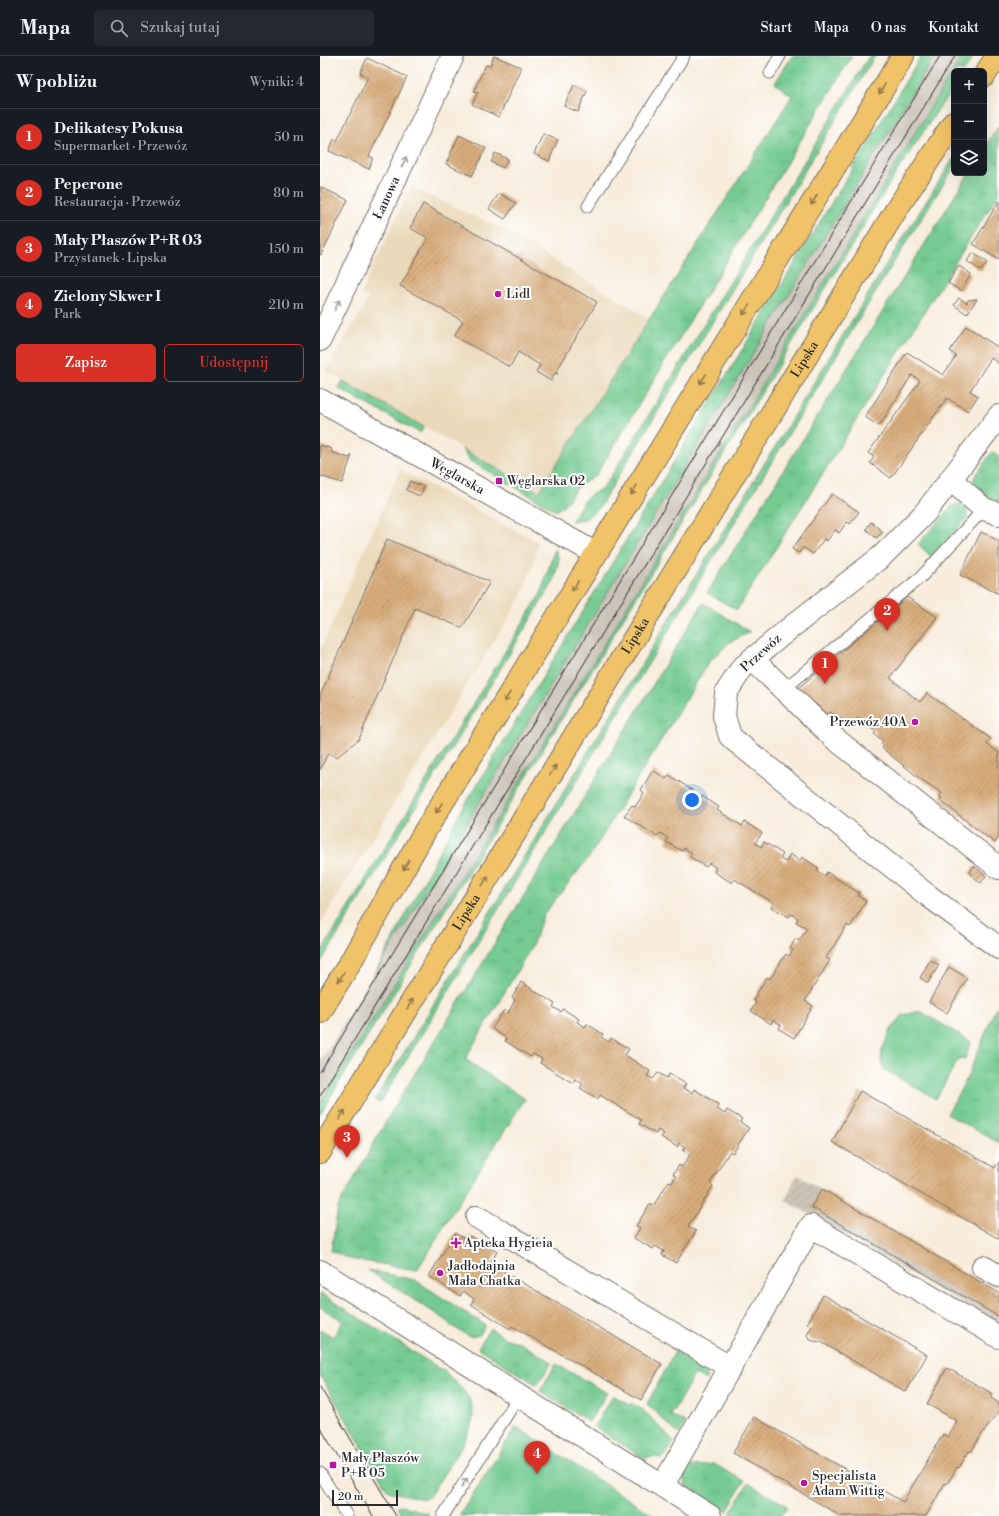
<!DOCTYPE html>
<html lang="pl">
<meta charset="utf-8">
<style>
:root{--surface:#171b24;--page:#242831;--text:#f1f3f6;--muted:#9ea1a6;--line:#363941;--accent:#d93025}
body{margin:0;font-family:"Libre Bodoni",serif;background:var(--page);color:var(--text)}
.controls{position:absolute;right:12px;top:12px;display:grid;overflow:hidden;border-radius:6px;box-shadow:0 4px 16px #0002}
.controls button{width:36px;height:36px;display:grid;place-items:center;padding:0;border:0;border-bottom:1px solid var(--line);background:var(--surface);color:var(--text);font:20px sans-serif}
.scale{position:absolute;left:12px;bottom:10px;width:66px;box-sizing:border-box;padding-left:4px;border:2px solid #2b2b2b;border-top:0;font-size:11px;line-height:14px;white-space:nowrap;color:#2b2b2b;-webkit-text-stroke:3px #fff;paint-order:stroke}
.you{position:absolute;left:372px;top:744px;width:14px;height:14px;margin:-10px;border:3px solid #fff;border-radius:50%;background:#1a73e8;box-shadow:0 0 0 6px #1a73e833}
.badge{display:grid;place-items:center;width:26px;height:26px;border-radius:50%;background:var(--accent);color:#fff;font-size:13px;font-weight:700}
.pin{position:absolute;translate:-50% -33px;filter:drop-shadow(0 1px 2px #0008)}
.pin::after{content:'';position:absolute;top:21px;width:14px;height:12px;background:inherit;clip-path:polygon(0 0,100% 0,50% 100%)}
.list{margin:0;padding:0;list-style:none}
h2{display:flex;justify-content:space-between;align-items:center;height:52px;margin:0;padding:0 16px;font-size:17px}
h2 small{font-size:13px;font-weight:400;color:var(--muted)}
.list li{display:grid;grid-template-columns:26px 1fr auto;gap:12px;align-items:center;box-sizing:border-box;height:56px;padding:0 16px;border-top:1px solid var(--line)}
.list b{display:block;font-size:15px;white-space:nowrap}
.list p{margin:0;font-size:13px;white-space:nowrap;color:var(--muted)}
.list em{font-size:13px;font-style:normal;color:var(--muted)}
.actions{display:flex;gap:8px;padding:12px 16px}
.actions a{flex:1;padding:9px 0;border:1px solid var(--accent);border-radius:6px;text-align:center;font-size:14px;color:var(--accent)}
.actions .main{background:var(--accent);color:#fff}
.icon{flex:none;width:22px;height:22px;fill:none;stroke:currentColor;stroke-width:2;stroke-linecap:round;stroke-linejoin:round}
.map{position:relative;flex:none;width:679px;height:1460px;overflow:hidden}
header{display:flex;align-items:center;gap:24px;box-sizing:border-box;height:56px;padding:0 20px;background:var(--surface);border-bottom:1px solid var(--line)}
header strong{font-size:19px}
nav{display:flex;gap:22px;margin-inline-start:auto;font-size:14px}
.search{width:280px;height:36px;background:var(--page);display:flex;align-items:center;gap:10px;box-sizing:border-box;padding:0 14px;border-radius:6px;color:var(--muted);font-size:15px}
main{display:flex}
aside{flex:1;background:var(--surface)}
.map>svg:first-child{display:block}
.built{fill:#ead9ba}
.industrial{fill:url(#industrial-furrows)}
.railway{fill:#cac3b8}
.grass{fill:url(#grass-tufts);stroke:#507b5e}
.park{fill:#74cb91;stroke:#507b5e}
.building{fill:url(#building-hatch)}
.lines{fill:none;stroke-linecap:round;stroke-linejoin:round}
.service-casing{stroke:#736f69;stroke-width:13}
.minor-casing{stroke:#736f69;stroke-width:24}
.primary-casing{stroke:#736f69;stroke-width:24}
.service{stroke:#fff;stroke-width:11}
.minor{stroke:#fff;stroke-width:22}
.primary{stroke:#f0c369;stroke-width:22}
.tram{stroke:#2b2b2b;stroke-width:1}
.oneway{stroke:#8e774a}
.oneway2{stroke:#a0a0a0}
.poi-dot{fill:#b5179e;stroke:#fff;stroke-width:1.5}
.labels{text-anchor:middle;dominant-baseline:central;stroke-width:4;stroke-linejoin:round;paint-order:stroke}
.street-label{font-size:13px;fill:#2b2b2b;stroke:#fff}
.poi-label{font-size:13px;fill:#2b2b2b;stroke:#fff;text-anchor:start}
</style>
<header>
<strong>Mapa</strong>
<div class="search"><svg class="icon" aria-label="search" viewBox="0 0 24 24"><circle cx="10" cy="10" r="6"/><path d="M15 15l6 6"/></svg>Szukaj tutaj</div>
<nav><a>Start</a><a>Mapa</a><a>O nas</a><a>Kontakt</a></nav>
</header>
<main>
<aside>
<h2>W pobliżu<small>Wyniki: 4</small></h2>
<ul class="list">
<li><span class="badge">1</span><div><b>Delikatesy Pokusa</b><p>Supermarket · Przewóz</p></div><em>50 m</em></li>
<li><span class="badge">2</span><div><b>Peperone</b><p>Restauracja · Przewóz</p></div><em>80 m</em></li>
<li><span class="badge">3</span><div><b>Mały Płaszów P+R 03</b><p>Przystanek · Lipska</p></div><em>150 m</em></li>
<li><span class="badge">4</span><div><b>Zielony Skwer I</b><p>Park</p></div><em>210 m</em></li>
</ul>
<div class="actions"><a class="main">Zapisz</a><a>Udostępnij</a></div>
</aside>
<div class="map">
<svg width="679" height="1460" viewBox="0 0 679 1460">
<defs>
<pattern id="industrial-furrows" width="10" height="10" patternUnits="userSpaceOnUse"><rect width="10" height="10" fill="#cac3b8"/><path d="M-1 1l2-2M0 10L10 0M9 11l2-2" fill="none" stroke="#aea89e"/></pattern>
<pattern id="grass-tufts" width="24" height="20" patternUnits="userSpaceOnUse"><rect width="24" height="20" fill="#74cb91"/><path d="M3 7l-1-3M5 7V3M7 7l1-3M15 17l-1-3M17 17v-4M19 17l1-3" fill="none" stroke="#65ae7d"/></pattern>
<pattern id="building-hatch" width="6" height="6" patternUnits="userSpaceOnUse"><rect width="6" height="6" fill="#d9ad7c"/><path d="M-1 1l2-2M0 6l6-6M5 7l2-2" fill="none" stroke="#b08d66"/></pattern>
</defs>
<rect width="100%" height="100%" fill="#fff"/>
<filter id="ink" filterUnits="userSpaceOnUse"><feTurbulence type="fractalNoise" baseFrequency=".025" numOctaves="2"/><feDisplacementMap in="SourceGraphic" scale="8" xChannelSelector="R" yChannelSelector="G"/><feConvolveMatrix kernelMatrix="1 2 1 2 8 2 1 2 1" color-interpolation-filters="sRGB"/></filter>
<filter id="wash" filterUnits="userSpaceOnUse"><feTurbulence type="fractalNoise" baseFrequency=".012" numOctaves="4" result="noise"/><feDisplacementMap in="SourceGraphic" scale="16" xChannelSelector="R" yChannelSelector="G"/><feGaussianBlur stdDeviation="0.9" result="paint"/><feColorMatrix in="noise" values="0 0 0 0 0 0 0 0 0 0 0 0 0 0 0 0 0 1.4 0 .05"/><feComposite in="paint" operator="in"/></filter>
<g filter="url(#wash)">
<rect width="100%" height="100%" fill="#f8eddd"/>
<path class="built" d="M91,131L186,175L330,263L219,436L6,315L49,242L41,237Z
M80,414L218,486L213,510L201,541L0,869V594Z"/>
<path class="industrial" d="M477,1119L679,1237V1269L465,1144Z"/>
<path class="railway" d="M615,0H642L247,649L0,1048V1006Z"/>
<path class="grass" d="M472,0H532L276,419L258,431L245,448L236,455L150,405L142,393L219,436L472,40L455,27Z
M549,0H555L279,452L265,463L251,465L266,442L282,432L290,422Z
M601,0H615L51,924L140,757Z
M642,0H654L644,15H634V30L578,114L0,1058V1048L247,649Z
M679,69V137L417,554L387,537L649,117H664V92Z
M634,102V111L574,206L60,1047L55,1044L569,204Z
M23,325L104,371L100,377L18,332Z
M672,396L679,400V447L661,436L653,423Z
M640,447L647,453V462L611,501L598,488L632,450Z
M235,492L239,503L234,525L0,908V898L221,537Z
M383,547L430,576L410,586L389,606L270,800L224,858L211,892L145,1003L205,1043L121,1174L122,1175L97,1214L30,1203L11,1195L18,1151L72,1055Z
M676,951L679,953V1087L627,1058L648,1020Z
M47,1214L95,1224L165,1269L160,1279L150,1281L130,1269L129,1266Z
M0,1237L127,1317C133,1327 143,1331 149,1342C152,1349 154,1358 152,1366C150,1381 118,1426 109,1441L103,1443L68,1435L0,1319V1273L13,1281L23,1265L0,1251Z
M170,1272L184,1282L198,1286L232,1306L217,1329L158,1292Z
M357,1292C371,1300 391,1305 386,1324L375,1318L351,1359L365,1367L358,1378L327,1348Z
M236,1308L287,1337L269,1366L220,1335Z
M293,1339L309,1349L311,1347L323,1354L354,1385L346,1399L341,1403L337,1401L323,1402L274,1370Z
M394,1408L424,1425L407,1456L365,1429L363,1420L365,1411Z
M428,1427L467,1450L461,1460H413L410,1458Z
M82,1449L109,1458L106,1460H82L77,1451Z"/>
<path class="park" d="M600,955L651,986L645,1003L639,1002L616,1043L565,1014L561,1006L562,994L570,975L583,959Z
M196,1371L204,1376L334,1460H139Z"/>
<g id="blocks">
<path class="building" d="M174,0L201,11L179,61L152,48L158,36L154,35L160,21L166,9L170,10Z
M47,2L87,21L49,100L53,102L49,113L9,95L14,83L17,85L48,21L40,17Z
M254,29L267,35L258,56L244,50Z
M223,78L238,84L229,105L214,98Z
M139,79L166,92L152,120L126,108Z
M175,97L188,103L183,112L171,106Z
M0,131L28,144L1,199H0Z
M179,137L196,147L185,163L169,153Z
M679,145V204L653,188Z
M103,148L277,246L236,316L238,318L235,317L231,325L216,316L220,309L198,296L190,311L134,280L143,265L80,230L108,182L90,172Z
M653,197L667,206L661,215L647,205Z
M639,210L651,218L641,235L628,227Z
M639,242L647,247L648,244L657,243L647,258L634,249Z
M646,270L679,292V305L678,307L671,302L650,335L658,340L648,355L627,342L571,422L550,407L554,401L548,397L600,325L592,319L559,370L545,361L587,296L623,319L636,300L630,295Z
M0,389L12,393L11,396L29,402L32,399L22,427L0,420Z
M90,425L104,431L100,440L86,434Z
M512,438L539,456L530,468L527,466L519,477L515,474L507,485L504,483L493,498L483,491L479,497L472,493Z
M551,466L563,476L556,482L546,473Z
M661,476L679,485V538L640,519Z
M67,483L170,526L142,572L95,552L39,683L17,701L8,697L0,714V640Z
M587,541L617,561L570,622L600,646L607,637L671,683L667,688L679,697V781L675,787L620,744L622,742L619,741L622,737L599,722L562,692L564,690L561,688L563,685L554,678L556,676L538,662L530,669L510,656L508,658L477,633Z
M333,714L346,723L349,719L372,734L374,735L372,739L380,744L382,740L399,751L397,754L422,770L425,766L442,777L435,787L441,791L444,786L463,798L460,803L466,806L470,798L480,805L482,801L499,812L497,815L505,820L507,816L539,837L538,840L546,845L530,871L527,869L525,872L506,902L510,904L485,945L493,950L474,982L459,973L461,969L453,964L451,968L431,955L436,946L433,944L447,921L450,923L466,898L469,900L473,894L470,892L476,882L479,885L487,872L476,866L478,862L471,858L469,861L451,851L454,847L414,823L412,827L394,816L396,812L389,807L386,811L370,801L372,797L364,792L362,795L346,786L348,782L340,777L337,780L304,760L312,749L315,751L324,737L321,734Z
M654,810L666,820L661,827L649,817Z
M610,904L619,909L608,927L600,922Z
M629,911L647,922L627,957L609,946Z
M201,926L235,948L233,951L241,956L243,953L259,963L257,966L265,971L267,968L283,978L281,981L289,986L291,982L309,993L305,999L330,1015L327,1020L333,1023L338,1017L347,1022L349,1018L366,1028L363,1032L372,1037L374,1033L399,1049L397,1053L405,1058L407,1054L422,1063L420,1066L429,1072L413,1097L410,1095L390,1127L393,1130L368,1171L376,1175L356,1207L342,1199L344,1195L335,1190L333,1193L314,1182L320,1172L316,1170L330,1148L333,1150L349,1125L352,1127L356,1120L353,1118L359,1109L362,1111L370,1099L362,1094L365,1091L359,1087L357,1091L341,1081L344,1078L338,1074L336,1078L319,1068L321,1064L280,1039L278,1043L260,1032L263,1028L255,1023L253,1027L220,1007L222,1003L213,998L211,1001L185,985L186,982L172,973L184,954L188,957L195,944L192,942Z
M540,1035L675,1112L679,1106V1183L512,1086Z
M502,1133L679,1237V1261L491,1151Z
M135,1177L147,1184L150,1180L177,1196L171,1206L185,1215L184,1216L342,1308L321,1344L192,1270L190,1273L151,1248L154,1243L143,1235L140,1240L109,1220Z
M503,1239L607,1299L586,1336L501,1286L493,1285L489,1283L487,1279L492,1270L487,1268Z
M627,1312L673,1338L671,1342L679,1347V1356L662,1378L651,1396L649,1395L639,1412L637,1411L627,1428L625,1427L606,1460H521L413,1397L434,1361L583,1446L623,1378L628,1381L637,1365L607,1348Z"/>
</g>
</g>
<g filter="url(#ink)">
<use href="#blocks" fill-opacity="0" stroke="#736f69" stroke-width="1"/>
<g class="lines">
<g class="service-casing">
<path id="service" d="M450,17L460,0
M268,150L364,0
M464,633L601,521L664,453
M0,1417L27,1460
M123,1460L199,1340"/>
</g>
<g class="minor-casing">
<g id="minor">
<path id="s1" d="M0,284L133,0"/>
<path id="s2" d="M0,344L275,497"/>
<path d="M679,360L604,458L562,500L470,572L422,612L406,637L404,660L410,680L414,684L606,838L679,892"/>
<path d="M631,424L664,453L679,458"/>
<path d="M432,603L514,682L679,812"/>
<path d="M157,1161L411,1312"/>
<path d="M663,1211L679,1220"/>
<path d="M0,1215L390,1460"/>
<path d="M343,1429L491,1170L679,1281"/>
</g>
</g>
<g class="primary-casing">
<g id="primary">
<path d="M664,20L677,0"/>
<path d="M0,956L31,905L105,775L583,0"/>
<path id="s3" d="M0,1096L576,154L634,66"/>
</g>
</g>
<use href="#service" class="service"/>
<use href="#minor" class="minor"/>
<use href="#primary" class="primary"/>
<path class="tram" d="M0,1016L620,0
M0,1040L635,0
M0,1331L76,1460
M0,1371L53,1460"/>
</g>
<defs><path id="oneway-shaft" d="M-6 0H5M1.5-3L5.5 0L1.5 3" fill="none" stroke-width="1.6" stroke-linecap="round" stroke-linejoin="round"/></defs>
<g class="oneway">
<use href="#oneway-shaft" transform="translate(562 33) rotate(122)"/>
<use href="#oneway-shaft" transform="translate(494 144) rotate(122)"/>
<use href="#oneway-shaft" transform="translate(426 254) rotate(122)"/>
<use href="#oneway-shaft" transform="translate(383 323) rotate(122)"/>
<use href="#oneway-shaft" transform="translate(314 434) rotate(122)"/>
<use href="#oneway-shaft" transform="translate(255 530) rotate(122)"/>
<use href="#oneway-shaft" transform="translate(187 641) rotate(122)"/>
<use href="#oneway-shaft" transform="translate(233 714) rotate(-59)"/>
<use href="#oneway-shaft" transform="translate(119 752) rotate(122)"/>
<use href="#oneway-shaft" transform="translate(86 809) rotate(119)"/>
<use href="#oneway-shaft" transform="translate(165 825) rotate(-59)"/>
<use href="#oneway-shaft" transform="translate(21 921) rotate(122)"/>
<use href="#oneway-shaft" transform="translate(90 948) rotate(-59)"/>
<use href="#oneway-shaft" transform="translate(22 1059) rotate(-58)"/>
</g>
<g class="oneway2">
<use href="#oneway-shaft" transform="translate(84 106) rotate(-65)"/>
<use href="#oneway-shaft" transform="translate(17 249) rotate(-65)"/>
<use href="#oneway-shaft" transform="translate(144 1427) rotate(-57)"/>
</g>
</g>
<g class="poi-dot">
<circle cx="178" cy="238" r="4"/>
<rect x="175" y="421" width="8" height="8" rx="2"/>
<circle cx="595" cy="666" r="4"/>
<path d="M134 1181h4v4h4v4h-4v4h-4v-4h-4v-4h4z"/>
<circle cx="120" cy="1217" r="4"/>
<rect x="9" y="1405" width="8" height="8" rx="2"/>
<circle cx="484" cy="1427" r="4"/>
</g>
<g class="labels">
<g class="street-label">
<text stroke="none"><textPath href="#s1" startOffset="157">Łanowa</textPath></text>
<text stroke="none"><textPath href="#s3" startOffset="929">Lipska</textPath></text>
<text stroke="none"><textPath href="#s2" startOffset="157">Węglarska</textPath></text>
<text stroke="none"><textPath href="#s3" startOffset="605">Lipska</textPath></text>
<text transform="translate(441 597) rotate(-42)">Przewóz</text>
<text stroke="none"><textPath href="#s3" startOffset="281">Lipska</textPath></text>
</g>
<g class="poi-label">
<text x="186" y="238">Lidl</text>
<text x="187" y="425">Węglarska 02</text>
<text x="587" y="666" text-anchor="end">Przewóz 40A</text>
<text x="144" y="1187">Apteka Hygieia</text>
<text x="128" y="1210">Jadłodajnia<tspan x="128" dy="15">Mała Chatka</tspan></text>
<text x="21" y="1402">Mały Płaszów<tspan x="21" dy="15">P+R 05</tspan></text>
<text x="492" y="1420">Specjalista<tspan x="492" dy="15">Adam Wittig</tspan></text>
</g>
</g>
</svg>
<div class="controls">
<button>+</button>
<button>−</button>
<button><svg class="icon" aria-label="layers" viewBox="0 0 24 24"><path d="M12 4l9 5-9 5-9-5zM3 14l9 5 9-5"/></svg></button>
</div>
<div class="scale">20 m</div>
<div class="you"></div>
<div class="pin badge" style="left:505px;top:628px">1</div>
<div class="pin badge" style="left:567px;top:575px">2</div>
<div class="pin badge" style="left:27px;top:1102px">3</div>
<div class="pin badge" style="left:217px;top:1418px">4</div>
</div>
</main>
